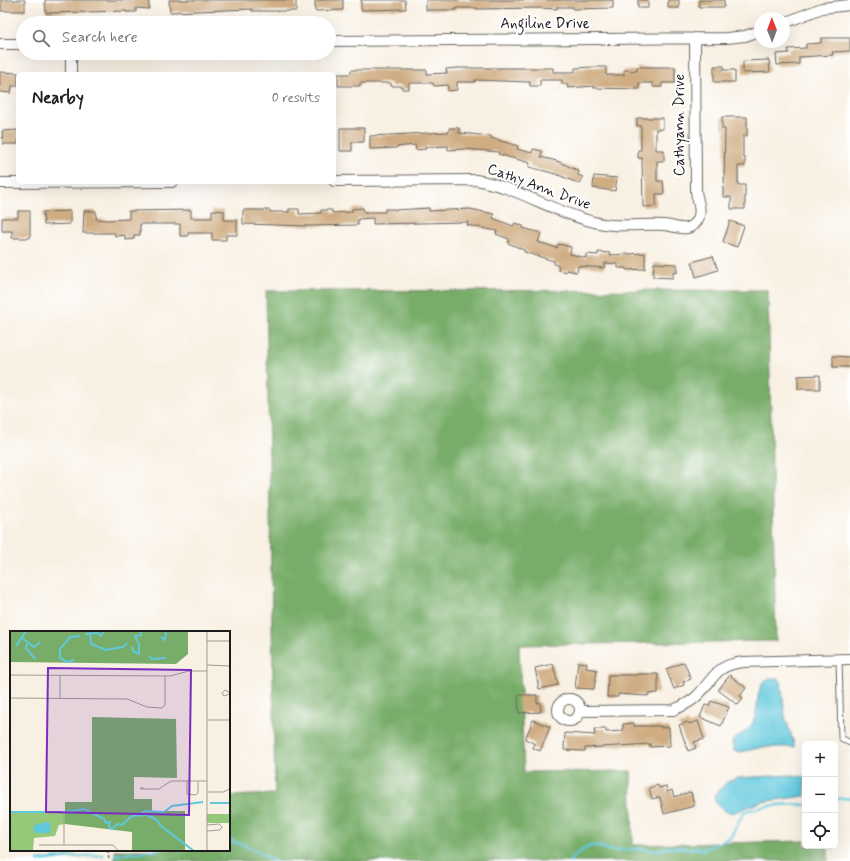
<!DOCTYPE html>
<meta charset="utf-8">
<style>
:root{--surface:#fff;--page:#f6f6f6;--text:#202124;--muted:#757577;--line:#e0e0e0}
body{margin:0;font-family:Mynerve,sans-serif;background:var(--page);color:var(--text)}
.controls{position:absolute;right:12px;bottom:12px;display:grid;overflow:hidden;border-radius:6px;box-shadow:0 4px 16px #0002}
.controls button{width:36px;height:36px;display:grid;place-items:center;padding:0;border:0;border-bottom:1px solid var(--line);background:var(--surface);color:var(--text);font:20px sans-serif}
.compass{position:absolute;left:754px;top:12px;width:36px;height:36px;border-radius:50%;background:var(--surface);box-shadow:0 4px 16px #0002;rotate:359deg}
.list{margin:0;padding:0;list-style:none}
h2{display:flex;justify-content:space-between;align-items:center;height:52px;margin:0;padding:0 16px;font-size:17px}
h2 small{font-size:13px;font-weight:400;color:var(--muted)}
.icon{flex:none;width:22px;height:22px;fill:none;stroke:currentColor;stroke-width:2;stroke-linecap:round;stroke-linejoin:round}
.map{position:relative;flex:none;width:850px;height:861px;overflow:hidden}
.search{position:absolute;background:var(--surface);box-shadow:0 4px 16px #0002;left:16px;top:16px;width:320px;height:44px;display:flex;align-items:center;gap:10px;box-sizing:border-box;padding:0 14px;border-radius:22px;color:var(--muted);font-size:15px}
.panel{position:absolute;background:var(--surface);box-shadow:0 4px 16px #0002;left:16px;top:72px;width:320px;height:112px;border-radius:6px}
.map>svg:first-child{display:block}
.forest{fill:#78ad69;stroke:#4a6442}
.water{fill:#60c8dd;stroke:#3e727c}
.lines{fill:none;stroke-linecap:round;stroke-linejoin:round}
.stream{stroke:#60c8dd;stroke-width:2.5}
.building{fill:#cfac81}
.service-casing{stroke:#696661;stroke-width:7}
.minor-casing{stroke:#696661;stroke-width:12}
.path{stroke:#696661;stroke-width:1.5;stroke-dasharray:3 3;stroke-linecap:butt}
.service{stroke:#fff;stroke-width:5}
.minor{stroke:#fff;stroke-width:10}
.labels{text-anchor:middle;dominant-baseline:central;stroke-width:4;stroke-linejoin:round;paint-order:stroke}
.street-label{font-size:15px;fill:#1c1c1c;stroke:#fff}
.inset-river{fill:none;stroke:#60c8dd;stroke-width:2}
.inset-road{fill:none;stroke:#a09b93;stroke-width:1}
.view{fill:#7b2cbf;fill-opacity:0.15;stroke:#7b2cbf;stroke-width:2}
.inset-edge{fill:none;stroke:#1c1c1c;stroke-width:2}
</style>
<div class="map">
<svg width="850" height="861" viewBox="0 0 850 861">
<rect width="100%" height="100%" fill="#fff"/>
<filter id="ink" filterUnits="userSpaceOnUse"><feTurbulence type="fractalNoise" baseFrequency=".025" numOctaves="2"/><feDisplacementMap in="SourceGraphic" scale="8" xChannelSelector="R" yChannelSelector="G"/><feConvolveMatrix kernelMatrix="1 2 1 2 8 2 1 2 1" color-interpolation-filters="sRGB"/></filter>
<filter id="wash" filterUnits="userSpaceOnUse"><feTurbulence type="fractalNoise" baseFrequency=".012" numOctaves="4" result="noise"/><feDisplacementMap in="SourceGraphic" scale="16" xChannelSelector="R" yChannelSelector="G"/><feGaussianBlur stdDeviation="0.9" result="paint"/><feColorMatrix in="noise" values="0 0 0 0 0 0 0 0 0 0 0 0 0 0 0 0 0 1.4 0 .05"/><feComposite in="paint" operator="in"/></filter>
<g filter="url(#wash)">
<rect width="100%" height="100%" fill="#f8f0e2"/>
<path class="forest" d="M768,290L776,641L519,645L524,772L631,771L633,845L805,841V846H828V861H115V850H229V796L275,794L266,291Z"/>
<path class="water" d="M768,679H779L781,681L785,716L795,747H763L741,752L734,751L732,744L733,740C739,735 748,731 752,724C760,711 754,685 768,679Z
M791,775L805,777V796L761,802L733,813L725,811L716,803L714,798L716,793L727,782L738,778Z"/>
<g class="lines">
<path class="stream" d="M835,799L850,798
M229,840L251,848L275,861
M115,855L158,850
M38,861L69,857L103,855
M570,861C576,855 583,848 591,846C601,844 614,856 622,849L627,850L641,849L655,851L665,848L679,847L689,849L697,848L703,850L730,838L744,812C759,806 789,803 805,805"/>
</g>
<g id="blocks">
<path class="building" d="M1,0H25V11H1Z
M45,0H149V9L136,8V12H126V11L46,13Z
M169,0H296V11H252V9L170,12Z
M315,0H343V10L315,11Z
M361,0H405L406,9L361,10Z
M426,0H613V8L573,9V7H557V9L539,8L477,9V8H456V10H426Z
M638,0H648V8H638Z
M668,0H679V8H668Z
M699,0H724V7H699Z
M821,38H850V51L832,52L833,55L799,57V64L777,65L776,54L789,53L788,49L806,48V44L821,43Z
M769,60L770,72L743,73V61Z
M714,66H724V70H735V82H714Z
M592,67H606V75H624V70L637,71V67H675V83H662V87H653V83H639V89L594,88V86L568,88L567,84H562V80H540V86H530V82L475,80V82H457V90L448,91V85L434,86L433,83H409V89H402V86H391V83H360V86H338V74H351V70H427V74L447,73L446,69L457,68H553V72H575V68Z
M0,72L18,73V86H12L11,93L0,92Z
M722,117H747V136H743V157H745V166H738V185H745V209H731V197H723V185H724L725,129H722Z
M637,118H663V129H656V150H664V161H657V181H663L664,194H656V206L643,207L642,158H638V150H641V126H637Z
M340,128H364V142H352V151H340Z
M449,128H459V133L491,136V138L518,146L517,149L532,153L533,149L542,151L541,157L557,161L579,171L578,175L583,177L580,184L556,174L529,167L530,163L498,154L499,152L464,149L448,150V146L425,147L426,149L416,150L415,145L396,147V148L370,149V136L449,132Z
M18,130V144H3L2,131Z
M594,176L617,178L615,191L593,188Z
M363,208L364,212H385V209H395V210L429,208V211L470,209L494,214L493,218L513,226L515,223L523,226V228L541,233L538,242L557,248L558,244L571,247L570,254L586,258V254L598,255V252L610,253V255L645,253V269L626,270V268H618V264L605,263L604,268L578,266L577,272L566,270V272L558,270L559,266L554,264V261L524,252V250L508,243L509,239L496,234L497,231L467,225L468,222L373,224V218L358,219V225L309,226L243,224V210H270V212H289V209H299V214L321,213V210H332V213L352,212V209Z
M191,210V218H212V210L224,211V220H237V235H226V240H212V233H188V236H180V224H140V235H134V239L125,240V235L115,236V233H83L84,211H96V219L108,220L129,219V211Z
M18,211H30V238H12V231H2V218H18Z
M70,211V224L44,225L43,212Z
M730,221L744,226L737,247L723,242Z
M713,256L718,270L696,277L692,262Z
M654,263L677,264V273L673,272V278L653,277Z
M833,356L850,357V367H833Z
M820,375V389H798V376Z
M578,662L587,663L586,668L597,670L594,689L575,688Z
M684,662L691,679L683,682L684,685L674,689L666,669Z
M553,664L558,685L539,689L535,668Z
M638,674H658V693L648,694V696L618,694V697H607L608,675H638Z
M730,675L746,688L740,696L743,699L738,705L718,690Z
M518,695H537V703L540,702L541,712L519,713Z
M711,701L729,707L721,726L700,717L705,705L709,706Z
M533,720L550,727L540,751L533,748L535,744L525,739Z
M698,721L704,739L694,742L696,748L688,751L679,725L688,722L689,724Z
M634,723V726H661V728L669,727L670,746L650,747V744L585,748V751L564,750L565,733L595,735L594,729H606V732L623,731V724Z
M658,785L659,788L666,786L667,792L672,790L674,797L691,792L694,806L664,814L660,797L652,799L649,788Z"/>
</g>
</g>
<g filter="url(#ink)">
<use href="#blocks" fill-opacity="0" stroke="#696661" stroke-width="1"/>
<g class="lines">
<g class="service-casing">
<path id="service" d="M839,659L841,738L850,743"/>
</g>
<g class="minor-casing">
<path id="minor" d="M784,23L822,8L850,5
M329,41L727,38L745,36L760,31
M0,44H23
M71,53V74
M334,181L476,180C517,187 553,212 594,222C616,228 641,224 664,225C676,226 688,234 697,221C703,211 697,201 696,191L695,38
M0,183L172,182
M558 710a11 11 0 1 1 22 0a11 11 0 1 1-22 0Z
M581,711L673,710C683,706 692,702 699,694C715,676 717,665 743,662L850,659"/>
</g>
<path class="path" d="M108,850L109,861"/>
<use href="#service" class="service"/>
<use href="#minor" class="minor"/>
</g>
</g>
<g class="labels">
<g class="street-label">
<text x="545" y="24">Angiline Drive</text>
<text transform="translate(680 125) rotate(-90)">Cathyann Drive</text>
<text transform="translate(539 187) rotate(20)">Cathy Ann Drive</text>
</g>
</g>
<g transform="translate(10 631)">
<rect width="220" height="220" fill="#f8f0e2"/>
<path d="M0,181L55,182V193L49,194L45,205L24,207L23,220H0ZM197,183H220V192H197Z" fill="#95c979"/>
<path d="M0,0H178V23L166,33L0,31ZM82,86L166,88L167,147L124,146V168H142V180H175V220H122V201L55,193V171H82Z" fill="#78ad69"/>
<path d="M36,191L40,192V202H25L23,195Z" fill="#60c8dd"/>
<path class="inset-river" d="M75,3L88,2L91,5L94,0M80,3L81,13L96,19L113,16L117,12M151,6L155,9L156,0M12,7L24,16L30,11M17,13L16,17L25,28M6,15L16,0M122,15L123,20L129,23V13L125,5L131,4V0M139,25L142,28L156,27M64,29L57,31L50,27V18L60,6L70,5M200,172H220M0,181H53M55,181L74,178L94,188L96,192L100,191L99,196L102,198L107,193L112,194L122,185L137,184L147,189L151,195L184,220M131,183L135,180L154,181L162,175L193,171"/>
<path class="inset-road" d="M197,10H220M197,34L220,35M0,44L160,45L179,40H197M220,62L215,59L212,62L214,65L220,63M0,67L117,68L137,76L152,77L155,74V45M50,68V44M197,89H220M177,150V163L185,164L188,162V150M134,158L132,156L130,158H149L161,150H197M197,161H213L220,158M197,200L210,199L212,196L209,193L197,194M29,214H103L109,220M54,214V183M197,220V0"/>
<path class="view" d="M38,37L181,39L179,184L36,181Z"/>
<rect width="220" height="220" class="inset-edge"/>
</g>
</svg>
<div class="controls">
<button>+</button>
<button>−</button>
<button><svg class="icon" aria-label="locate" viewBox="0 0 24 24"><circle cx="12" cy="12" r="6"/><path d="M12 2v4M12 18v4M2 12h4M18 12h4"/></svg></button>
</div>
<svg class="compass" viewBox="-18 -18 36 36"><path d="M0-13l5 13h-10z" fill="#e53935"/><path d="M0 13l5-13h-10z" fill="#757577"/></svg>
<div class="search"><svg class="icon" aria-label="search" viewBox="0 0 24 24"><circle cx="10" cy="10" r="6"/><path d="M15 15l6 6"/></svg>Search here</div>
<section class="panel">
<h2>Nearby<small>0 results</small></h2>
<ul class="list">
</ul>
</section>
</div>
